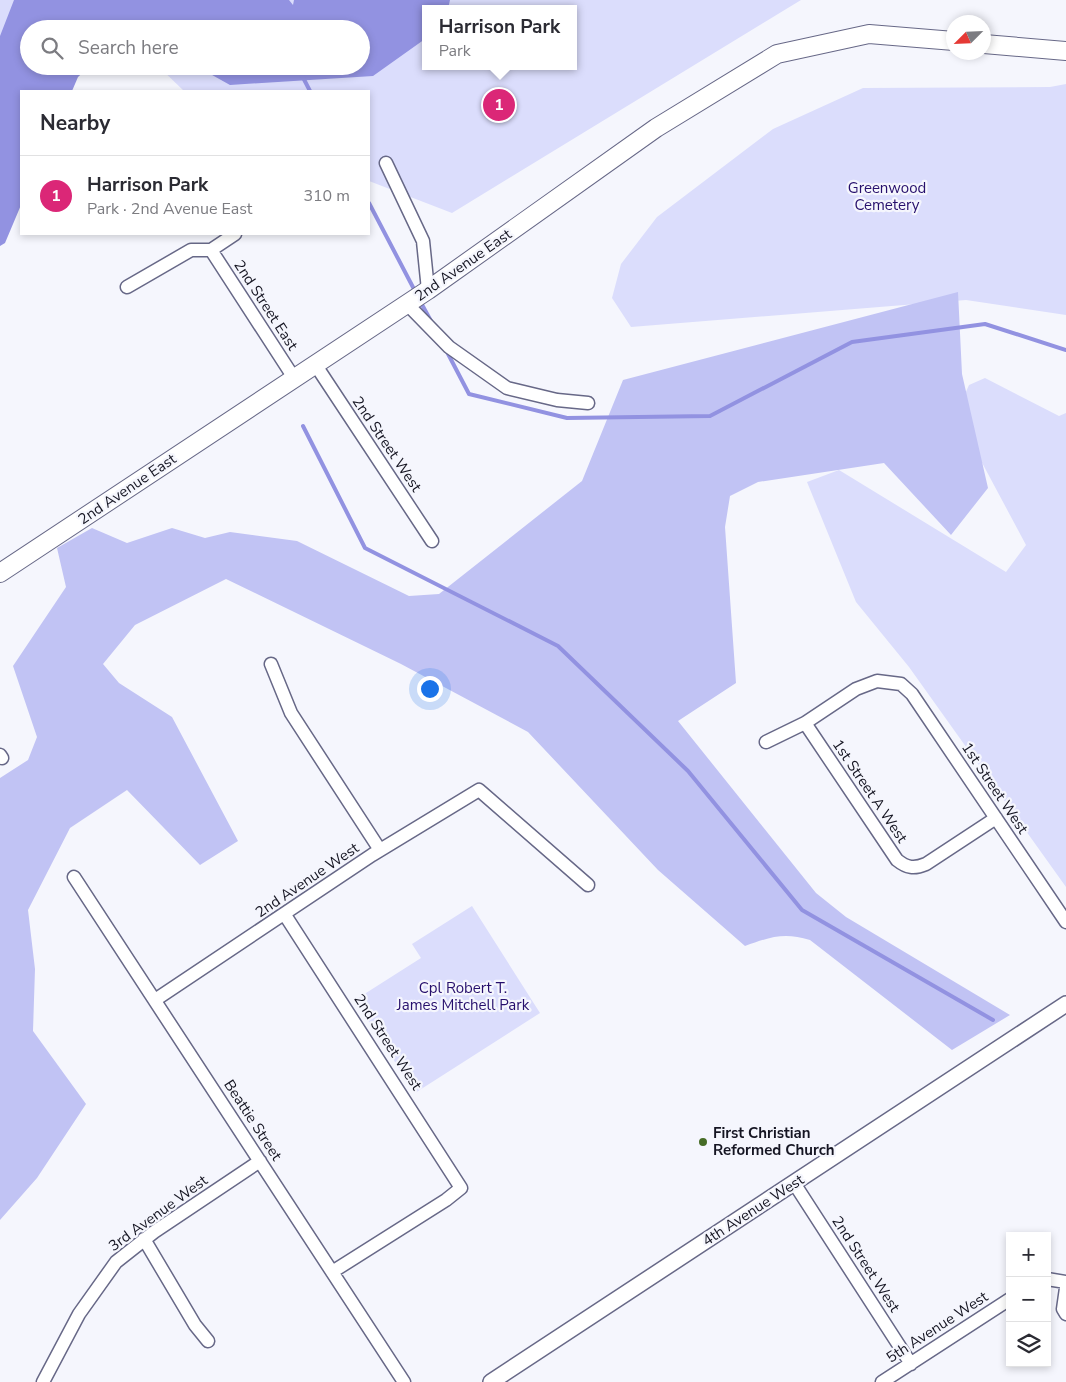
<!DOCTYPE html>
<meta charset="utf-8">
<style>
:root{--surface:#fff;--page:#f2f2f3;--text:#2b2b33;--muted:#7c7c81;--line:#e1e1e2;--accent:#db2777}
body{margin:0;font-family:"Nunito Sans",sans-serif;background:var(--page);color:var(--text)}
.controls{position:absolute;right:15px;bottom:15px;display:grid;overflow:hidden;border-radius:0px;box-shadow:0 2px 8px #0003}
.controls button{width:45px;height:45px;display:grid;place-items:center;padding:0;border:0;border-bottom:1px solid var(--line);background:var(--surface);color:var(--text);font:25px sans-serif}
.compass{position:absolute;left:946px;top:15px;width:45px;height:45px;border-radius:50%;background:var(--surface);box-shadow:0 2px 8px #0003;rotate:246deg}
.you{position:absolute;left:429px;top:688px;width:18px;height:18px;margin:-12px;border:4px solid #fff;border-radius:50%;background:#1a73e8;box-shadow:0 0 0 8px #1a73e833}
.badge{display:grid;place-items:center;width:32px;height:32px;border-radius:50%;background:var(--accent);color:#fff;font-size:16px;font-weight:700}
.pin{position:absolute;translate:-50% -50%;border:2px solid #fff;box-shadow:0 1px 5px #0006}
.popup{position:absolute;left:422px;top:5px;width:155px;height:65px;box-sizing:border-box;display:grid;place-content:center;border-radius:0px;background:var(--surface);filter:drop-shadow(0 1px 4px #0005);font-size:16px;white-space:nowrap;color:var(--muted)}
.popup b{font-size:19px;color:var(--text)}
.popup::after{content:'';position:absolute;left:50%;top:100%;margin-left:-10px;border:10px solid transparent;border-top-color:var(--surface)}
.list{margin:0;padding:0;list-style:none}
h2{display:flex;justify-content:space-between;align-items:center;height:65px;margin:0;padding:0 20px;font-size:21px}
h2 small{font-size:16px;font-weight:400;color:var(--muted)}
.list li{display:grid;grid-template-columns:32px 1fr auto;gap:15px;align-items:center;box-sizing:border-box;height:80px;padding:0 20px;border-top:1px solid var(--line)}
.list b{display:block;font-size:19px;white-space:nowrap}
.list p{margin:0;font-size:16px;white-space:nowrap;color:var(--muted)}
.list em{font-size:16px;font-style:normal;color:var(--muted)}
.icon{flex:none;width:28px;height:28px;fill:none;stroke:currentColor;stroke-width:2;stroke-linecap:round;stroke-linejoin:round}
.map{position:relative;flex:none;width:1066px;height:1382px;overflow:hidden}
.search{position:absolute;background:var(--surface);box-shadow:0 2px 8px #0003;left:20px;top:20px;width:350px;height:55px;display:flex;align-items:center;gap:12px;box-sizing:border-box;padding:0 18px;border-radius:28px;color:var(--muted);font-size:19px}
.panel{position:absolute;background:var(--surface);box-shadow:0 2px 8px #0003;left:20px;top:90px;width:350px;height:145px;border-radius:0px}
.map>svg:first-child{display:block}
.green{fill:#dbddfc;fill-rule:evenodd}
.forest{fill:#c1c3f4}
.water{fill:#9292e1}
.lines{fill:none;stroke-linecap:round;stroke-linejoin:round}
.stream{stroke:#9292e1;stroke-width:4}
.minor-casing{stroke:#676887;stroke-width:15}
.tertiary-casing{stroke:#676887;stroke-width:18}
.secondary-casing{stroke:#676887;stroke-width:20}
.minor{stroke:#fff;stroke-width:12}
.tertiary{stroke:#fff;stroke-width:15}
.secondary{stroke:#fff;stroke-width:18}
.poi-dot{fill:#466c26;stroke:#f5f6fd;stroke-width:2}
.labels{text-anchor:middle;dominant-baseline:central;stroke-width:4.5;stroke-linejoin:round;paint-order:stroke}
.park-label{font-size:15px;fill:#260f6c;stroke:#f5f6fd}
.street-label{font-size:15px;fill:#151522;stroke:#f5f6fd}
.poi-label{font-size:15px;font-weight:bold;fill:#151522;stroke:#f5f6fd;text-anchor:start}
</style>
<div class="map">
<svg width="1066" height="1382" viewBox="0 0 1066 1382">
<rect width="100%" height="100%" fill="#f5f6fd"/>
<path class="green" d="M0,0H801L452,213L369,181V91H184L158,66H361V29H29V66L0,144ZM425,9H573V66H425Z
M1066,84V315L966,300L631,327L612,298L621,264L657,217L773,129L863,88L1050,87Z
M985,378L1059,416L1066,413V887L909,667L856,602L807,482L839,470L1006,572L1026,545L956,414L969,385Z
M472,906L540,1013L415,1093L355,1000L421,958L412,944Z"/>
<path class="forest" d="M958,292L962,374L988,488L951,535L884,463L758,482L730,496L725,527L736,683L678,721L816,893L846,917L1010,1015L952,1050L810,940C784,932 770,937 745,946L658,870L528,732L401,664L226,579L135,625L103,664L119,683L172,717L238,841L200,865L127,790L70,828L28,910L35,969L33,1031L86,1104L37,1178L0,1220V778L28,760L37,737L13,666L66,587L57,548L92,528L127,543L172,528L205,538L230,532L297,541L409,596L439,594L582,481L623,380Z"/>
<path class="water" d="M14,0H289L293,5L294,0H450L448,9H425V39L373,76L230,85L196,66H361V29H29V66H90L78,77L72,91H21V205L5,243L0,246V36Z"/>
<g class="lines">
<path class="stream" d="M297,66L310,91
M369,203L416,293
M420,301L431,321
M446,350L469,394L567,418L710,416L852,342L985,324L1066,350
M303,426L365,548L558,646L688,771L802,910L993,1020"/>
<g class="minor-casing">
<path id="minor" d="M386,163L423,241L428,290
M211,250L294,378
M127,287L191,250H211L235,234
M407,304L449,347L507,388L557,400L588,403
M315,364L432,541
M271,664L291,713L380,850
M805,723L897,860C907,868 914,869 926,864L996,818
M766,742L805,723L856,689L877,681L901,684L912,694L1066,922
M0,755L2,758
M74,877L404,1382
M285,915L461,1188L446,1200L332,1272
M155,1000L372,855L479,790L588,885
M794,1183L911,1364
M144,1239L195,1325L208,1341
M1047,1279L1066,1282
M1066,1288L1063,1309L1066,1314
M43,1382L79,1314L116,1262L154,1232L260,1161
M882,1382L1010,1299"/>
</g>
<g class="tertiary-casing">
<path id="tertiary" d="M491,1382L1066,1004"/>
</g>
<g class="secondary-casing">
<path id="secondary" d="M984,44L1066,51
M0,573L428,290L656,128L777,54L869,34L954,41"/>
</g>
<use href="#minor" class="minor"/>
<use href="#tertiary" class="tertiary"/>
<use href="#secondary" class="secondary"/>
</g>
<circle class="poi-dot" cx="703" cy="1142" r="5"/>
<g class="labels">
<g class="park-label">
<text x="887" y="188">Greenwood<tspan x="887" dy="17">Cemetery</tspan></text>
<text x="463" y="988">Cpl Robert T.<tspan x="463" dy="17">James Mitchell Park</tspan></text>
</g>
<g class="street-label">
<text transform="translate(463 265) rotate(-35)">2nd Avenue East</text>
<text transform="translate(266 305) rotate(57)">2nd Street East</text>
<text transform="translate(387 444) rotate(56)">2nd Street West</text>
<text transform="translate(127 489) rotate(-34)">2nd Avenue East</text>
<text transform="translate(995 788) rotate(56)">1st Street West</text>
<text transform="translate(870 791) rotate(56)">1st Street A West</text>
<text transform="translate(307 880) rotate(-34)">2nd Avenue West</text>
<text transform="translate(388 1042) rotate(57)">2nd Street West</text>
<text transform="translate(253 1120) rotate(57)">Beattie Street</text>
<text transform="translate(753 1210) rotate(-33)">4th Avenue West</text>
<text transform="translate(158 1213) rotate(-36)">3rd Avenue West</text>
<text transform="translate(866 1264) rotate(57)">2nd Street West</text>
<text transform="translate(937 1327) rotate(-33)">5th Avenue West</text>
</g>
<g class="poi-label">
<text x="713" y="1133">First Christian<tspan x="713" dy="17">Reformed Church</tspan></text>
</g>
</g>
</svg>
<div class="controls">
<button>+</button>
<button>−</button>
<button><svg class="icon" aria-label="layers" viewBox="0 0 24 24"><path d="M12 4l9 5-9 5-9-5zM3 14l9 5 9-5"/></svg></button>
</div>
<svg class="compass" viewBox="-18 -18 36 36"><path d="M0-13l5 13h-10z" fill="#e53935"/><path d="M0 13l5-13h-10z" fill="#7c7c81"/></svg>
<div class="you"></div>
<div class="pin badge" style="left:499px;top:105px">1</div>
<div class="popup"><b>Harrison Park</b>Park</div>
<div class="search"><svg class="icon" aria-label="search" viewBox="0 0 24 24"><circle cx="10" cy="10" r="6"/><path d="M15 15l6 6"/></svg>Search here</div>
<section class="panel">
<h2>Nearby<small></small></h2>
<ul class="list">
<li><span class="badge">1</span><div><b>Harrison Park</b><p>Park · 2nd Avenue East</p></div><em>310 m</em></li>
</ul>
</section>
</div>
